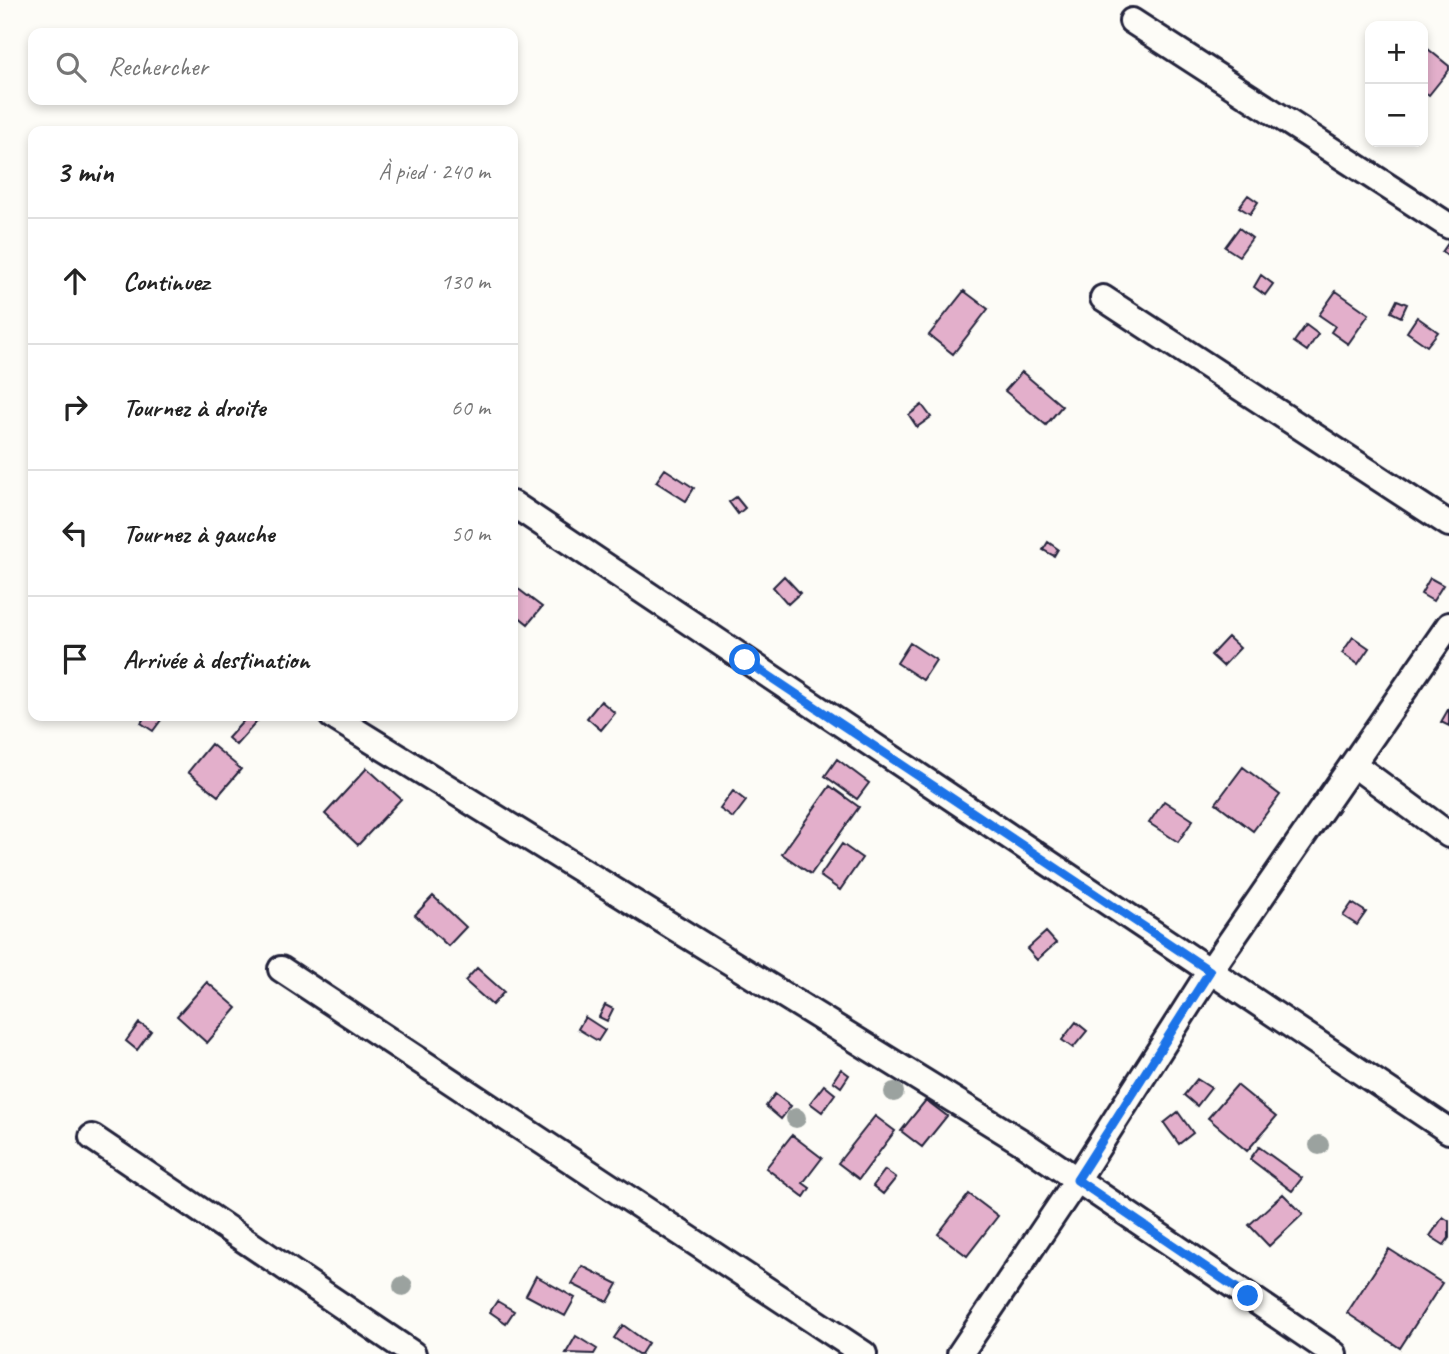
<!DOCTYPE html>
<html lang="fr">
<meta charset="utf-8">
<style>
:root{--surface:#fff;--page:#f6f6f6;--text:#222;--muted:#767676;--line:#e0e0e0}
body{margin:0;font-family:Caveat,sans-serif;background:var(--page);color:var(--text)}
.controls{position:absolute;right:21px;top:21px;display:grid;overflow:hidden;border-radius:14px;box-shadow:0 4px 10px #0003}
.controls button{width:63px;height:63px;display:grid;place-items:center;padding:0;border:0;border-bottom:2px solid var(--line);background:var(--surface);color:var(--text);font:35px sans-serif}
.stop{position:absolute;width:21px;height:21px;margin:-16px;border:5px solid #1a73e8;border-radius:50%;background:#fff}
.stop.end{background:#1a73e8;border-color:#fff;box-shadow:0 2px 7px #0008}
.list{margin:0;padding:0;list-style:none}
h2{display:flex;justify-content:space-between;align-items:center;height:91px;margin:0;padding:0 28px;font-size:30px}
h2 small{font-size:23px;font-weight:400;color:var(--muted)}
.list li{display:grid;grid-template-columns:46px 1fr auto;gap:21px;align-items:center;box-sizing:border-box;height:126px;padding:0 28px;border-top:2px solid var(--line)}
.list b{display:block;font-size:26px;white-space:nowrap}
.list em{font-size:23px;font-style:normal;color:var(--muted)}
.icon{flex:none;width:38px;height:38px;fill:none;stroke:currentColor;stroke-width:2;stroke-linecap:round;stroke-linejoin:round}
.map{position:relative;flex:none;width:1449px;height:1354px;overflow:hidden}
.search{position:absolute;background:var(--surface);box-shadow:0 4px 10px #0003;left:28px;top:28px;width:490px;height:77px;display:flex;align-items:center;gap:18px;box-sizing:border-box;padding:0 24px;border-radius:14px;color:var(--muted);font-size:26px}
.panel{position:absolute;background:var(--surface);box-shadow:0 4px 10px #0003;left:28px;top:126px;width:490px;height:595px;border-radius:14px}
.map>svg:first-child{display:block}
.building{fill:#e3afcb;stroke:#22223b;stroke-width:2}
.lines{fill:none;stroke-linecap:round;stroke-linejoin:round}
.minor-casing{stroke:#22223b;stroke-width:30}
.minor{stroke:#fdfcf7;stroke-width:24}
.tree{fill:#9ba29f}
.route{stroke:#1a73e8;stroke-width:9}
</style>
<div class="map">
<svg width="1449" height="1354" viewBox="0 0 1449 1354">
<rect width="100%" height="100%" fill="#fdfcf7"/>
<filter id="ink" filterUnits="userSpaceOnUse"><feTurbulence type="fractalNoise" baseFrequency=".0143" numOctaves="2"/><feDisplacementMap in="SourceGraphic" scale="14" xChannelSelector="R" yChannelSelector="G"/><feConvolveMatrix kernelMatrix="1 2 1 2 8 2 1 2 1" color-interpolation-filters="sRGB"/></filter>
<g filter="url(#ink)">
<path class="building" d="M1423,45L1449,66V70L1429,95L1423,91Z
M1248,195L1258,202L1250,214L1239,207Z
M1239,228L1252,238L1239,256L1225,247Z
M1449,242V257L1442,252Z
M1261,275L1273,284L1265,295L1254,287Z
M964,291L988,309L953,354L929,335Z
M1336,291L1369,314L1348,344L1331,332L1335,326L1319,315Z
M1397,300L1407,304L1401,317L1391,312Z
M1417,317L1438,332L1427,346L1407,332Z
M1306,325L1318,334L1307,351L1294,342Z
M1022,372L1062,406L1046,425L1005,391Z
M922,405L931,417L917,427L909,415Z
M665,469L694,488L686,501L656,482Z
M736,497L745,508L738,514L729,502Z
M1048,542L1058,549L1054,556L1043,550Z
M784,576L800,593L788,604L773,587Z
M1430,578L1443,585L1433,601L1421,594Z
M513,585L542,607L528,624L513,612Z
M1228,637L1240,648L1223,666L1211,655Z
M1353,637L1369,648L1358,664L1342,653Z
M910,643L936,660L923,680L897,663Z
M601,701L615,713L601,730L587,718Z
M1449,708V726L1441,722Z
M145,716H155L161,720L153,731L141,723Z
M248,716H262L236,745L228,738Z
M211,744L241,769L218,796L188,772Z
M837,759L869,783L857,799L825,776Z
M1243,767L1280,795L1253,831L1216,803Z
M367,768L401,799L358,845L325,814Z
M830,786L859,807L811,874L782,854Z
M733,791L746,801L733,818L720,809Z
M1164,801L1193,820L1178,842L1149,823Z
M842,844L862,858L840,890L820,876Z
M433,896L466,927L448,946L415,915Z
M1352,903L1366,912L1357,925L1343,916Z
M1046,932L1056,943L1037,960L1027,949Z
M477,968L504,992L492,1005L465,981Z
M207,982L237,1008L207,1043L177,1016Z
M605,1005L613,1009L607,1021L599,1017Z
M585,1017L605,1030L598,1041L578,1029Z
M1076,1022L1087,1031L1073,1048L1062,1040Z
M139,1023L151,1031L137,1050L126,1041Z
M841,1069L849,1075L841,1087L833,1081Z
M1197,1079L1211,1088L1197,1106L1184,1095Z
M824,1085L835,1094L822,1112L810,1103Z
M1237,1085L1276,1117L1247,1151L1208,1118Z
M775,1094L791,1106L781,1119L766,1106Z
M926,1100L947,1116L922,1147L901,1131Z
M1178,1112L1193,1133L1179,1144L1164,1123Z
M875,1116L895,1131L859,1179L838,1163Z
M792,1135L822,1158L803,1183L810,1188L804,1197L766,1168Z
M1259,1147L1302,1178L1292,1191L1250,1159Z
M885,1170L896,1178L883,1194L873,1186Z
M969,1194L998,1216L967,1256L938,1234Z
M1283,1194L1303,1214L1269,1246L1249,1225Z
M1443,1217L1449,1221V1238L1444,1245L1430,1236Z
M1389,1249L1442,1283L1400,1348L1347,1313Z
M582,1266L618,1284L608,1302L572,1284Z
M536,1276L575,1298L565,1316L526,1295Z
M497,1301L514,1311L506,1323L490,1312Z
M623,1325L648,1343L641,1354H638L614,1338Z
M576,1336L597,1349L594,1354L566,1353Z"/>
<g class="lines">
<g class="minor-casing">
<path id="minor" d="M1132,21L1449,226
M1103,298L1449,524
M513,504L1449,1131
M332,716L1020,1141L1334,1354
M1353,764L1449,835
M281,969L864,1354
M92,1137L413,1354
M960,1354L1077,1180L1210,971L1449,625"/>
</g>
<use href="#minor" class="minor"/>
</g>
<g class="tree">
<circle cx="894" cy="1092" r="10"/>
<circle cx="796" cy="1118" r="10"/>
<circle cx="1319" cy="1145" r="10"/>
<circle cx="403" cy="1286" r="10"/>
</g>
</g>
<g class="lines" filter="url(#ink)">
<path class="route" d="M745,660L1210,971L1077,1180L1248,1296"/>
</g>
</svg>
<div class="controls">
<button>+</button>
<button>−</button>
</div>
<div class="stop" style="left:745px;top:660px"></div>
<div class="stop end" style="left:1248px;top:1296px"></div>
<div class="search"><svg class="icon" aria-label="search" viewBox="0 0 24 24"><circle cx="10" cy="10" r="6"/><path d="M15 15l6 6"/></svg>Rechercher</div>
<section class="panel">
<h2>3 min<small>À pied · 240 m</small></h2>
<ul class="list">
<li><svg class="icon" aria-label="ahead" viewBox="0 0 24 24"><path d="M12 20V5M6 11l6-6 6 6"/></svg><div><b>Continuez</b></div><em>130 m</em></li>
<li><svg class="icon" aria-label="right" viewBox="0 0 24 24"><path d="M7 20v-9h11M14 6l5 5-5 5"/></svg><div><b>Tournez à droite</b></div><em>60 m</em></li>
<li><svg class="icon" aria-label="left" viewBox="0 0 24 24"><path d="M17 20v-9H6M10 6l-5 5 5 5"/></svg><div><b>Tournez à gauche</b></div><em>50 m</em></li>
<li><svg class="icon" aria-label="arrive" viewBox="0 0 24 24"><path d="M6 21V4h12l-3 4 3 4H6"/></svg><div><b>Arrivée à destination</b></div></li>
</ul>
</section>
</div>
